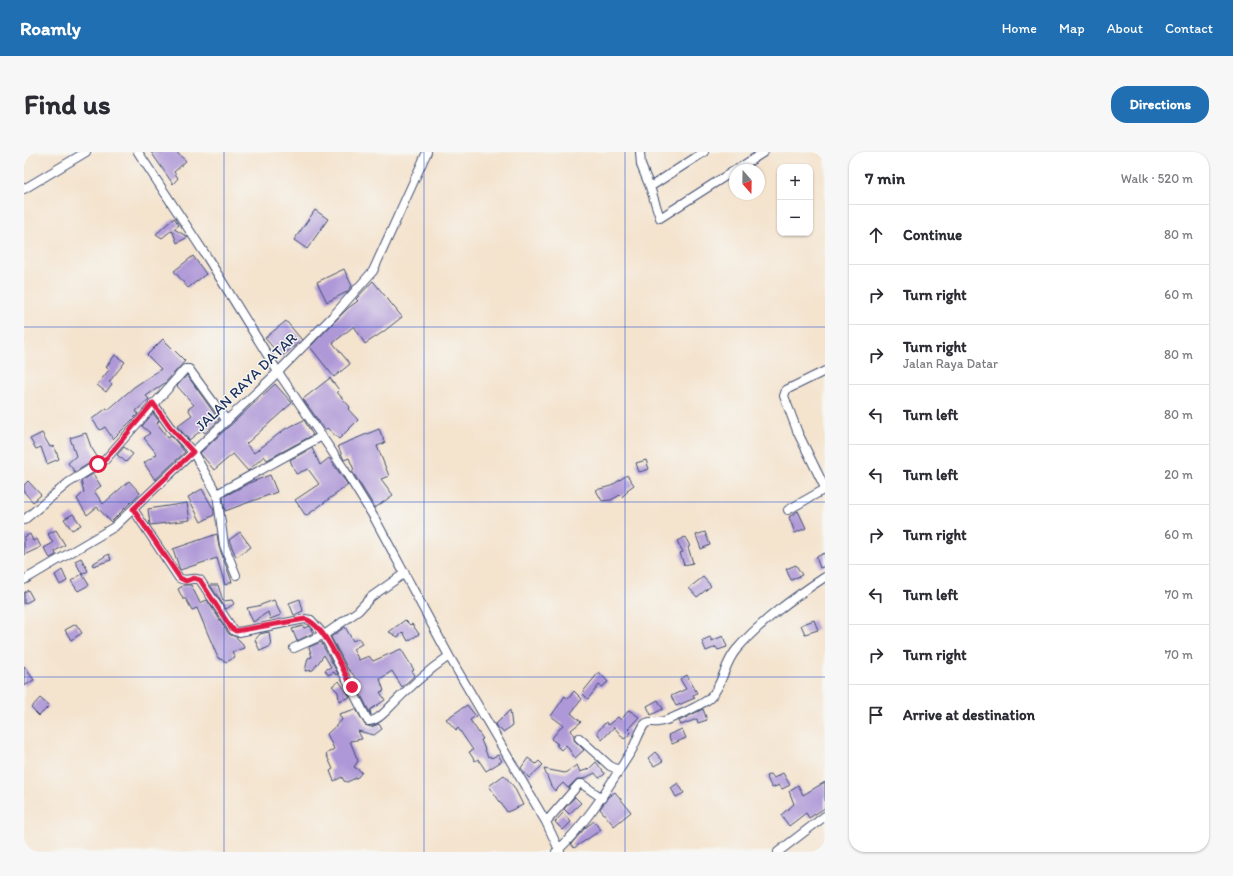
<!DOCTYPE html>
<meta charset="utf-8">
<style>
:root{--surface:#fff;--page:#f7f7f7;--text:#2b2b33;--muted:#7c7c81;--line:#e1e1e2;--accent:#1f6fb2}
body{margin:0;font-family:Itim,sans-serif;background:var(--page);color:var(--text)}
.controls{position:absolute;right:12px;top:12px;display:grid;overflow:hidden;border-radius:8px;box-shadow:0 1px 3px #0004}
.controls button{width:36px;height:36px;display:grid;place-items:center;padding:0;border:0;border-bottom:1px solid var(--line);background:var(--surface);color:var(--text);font:20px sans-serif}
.compass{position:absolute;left:705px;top:12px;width:36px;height:36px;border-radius:50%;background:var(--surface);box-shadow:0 1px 3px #0004;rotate:160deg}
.stop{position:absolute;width:12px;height:12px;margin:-9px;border:3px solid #e11d48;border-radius:50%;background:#fff}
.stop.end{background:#e11d48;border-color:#fff;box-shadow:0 1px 4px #0008}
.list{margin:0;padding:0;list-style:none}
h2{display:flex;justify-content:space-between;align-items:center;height:52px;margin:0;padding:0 16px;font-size:17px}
h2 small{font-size:13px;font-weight:400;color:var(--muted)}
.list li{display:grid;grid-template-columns:26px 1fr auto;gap:12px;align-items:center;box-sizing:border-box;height:60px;padding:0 16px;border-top:1px solid var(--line)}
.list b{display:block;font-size:15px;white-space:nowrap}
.list p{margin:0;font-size:13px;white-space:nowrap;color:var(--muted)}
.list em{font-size:13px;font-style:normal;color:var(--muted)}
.icon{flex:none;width:22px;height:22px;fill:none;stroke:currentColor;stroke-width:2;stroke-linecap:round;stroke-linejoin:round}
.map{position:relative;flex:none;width:801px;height:700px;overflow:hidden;border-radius:16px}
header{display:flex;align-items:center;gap:24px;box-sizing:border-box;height:56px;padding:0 20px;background:var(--accent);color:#fff}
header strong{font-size:19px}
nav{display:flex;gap:22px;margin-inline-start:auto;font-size:14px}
.intro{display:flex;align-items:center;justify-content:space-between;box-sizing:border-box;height:96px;padding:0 24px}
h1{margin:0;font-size:28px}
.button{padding:10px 18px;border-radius:16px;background:var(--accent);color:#fff;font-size:14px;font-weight:700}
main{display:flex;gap:24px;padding:0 24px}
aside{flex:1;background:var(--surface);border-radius:16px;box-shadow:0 1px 3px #0004}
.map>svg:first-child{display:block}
.building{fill:#af98d7}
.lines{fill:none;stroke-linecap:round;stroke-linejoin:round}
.street-casing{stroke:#3c4a6f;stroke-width:10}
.street{stroke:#fff;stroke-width:8}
.route{stroke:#e11d48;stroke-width:5}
.grid{fill:none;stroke:#1d4ed8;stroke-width:1;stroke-opacity:0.55}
.labels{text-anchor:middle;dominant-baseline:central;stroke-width:3;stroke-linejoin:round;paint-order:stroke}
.street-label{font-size:15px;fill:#1b2f5e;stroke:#f6f6f2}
</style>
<header>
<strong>Roamly</strong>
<nav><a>Home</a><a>Map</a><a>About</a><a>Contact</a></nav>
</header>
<div class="intro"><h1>Find us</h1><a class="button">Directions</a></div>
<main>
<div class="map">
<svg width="801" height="700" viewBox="0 0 801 700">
<rect width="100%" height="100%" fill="#f6f6f2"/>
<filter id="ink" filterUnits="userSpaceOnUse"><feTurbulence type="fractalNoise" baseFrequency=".025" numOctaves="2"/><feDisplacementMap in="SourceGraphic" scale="8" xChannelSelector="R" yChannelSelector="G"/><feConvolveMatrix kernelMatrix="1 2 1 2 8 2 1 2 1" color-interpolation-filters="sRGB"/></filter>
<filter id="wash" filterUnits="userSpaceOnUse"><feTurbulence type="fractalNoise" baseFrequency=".012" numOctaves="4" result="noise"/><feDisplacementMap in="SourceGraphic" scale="16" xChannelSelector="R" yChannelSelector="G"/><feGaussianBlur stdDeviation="0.9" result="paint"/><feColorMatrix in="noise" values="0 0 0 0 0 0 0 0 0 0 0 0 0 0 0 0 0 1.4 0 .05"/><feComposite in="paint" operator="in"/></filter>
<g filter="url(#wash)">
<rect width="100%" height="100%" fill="#f4e3cd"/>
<g id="blocks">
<path class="building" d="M127,0H152L162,9L150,20L154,26L149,32Z
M291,58L304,67L283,97L270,88Z
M150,66L155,73L150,77L164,85L153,91L148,78L138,86L132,82Z
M169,104L182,122L164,136L150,119Z
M320,117L328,134L323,140L303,150L293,130Z
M349,129L378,165L359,180L341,192L330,174L309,191L326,212L310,225L286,195L324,156L334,149L332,147Z
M262,169L278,188L257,205L241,186Z
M139,187L161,209L141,231L122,244L125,247L112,259L114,262L89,287L81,275L76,278L68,267L83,256L84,258L110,235L137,217L123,203Z
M91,203L101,210L85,230L88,232L82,240L73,233L85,218L82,215Z
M163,223L195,268L181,281L178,278L165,288L153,274L168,263L164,257L170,253L153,234Z
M306,226L315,238L313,240L326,255L324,257L334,268L315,287L303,276L301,278L279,247Z
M251,232L268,251L222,292L230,301L261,277L280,268L289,283L243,308L240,304L224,319L209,302L190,318L176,301Z
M129,261L135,269L133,271L144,286L147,284L161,300L131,328L120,311L133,302L120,286L126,281L118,274Z
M355,277L361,291L353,294L365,324L357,327L369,343L351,356L328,319L330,318L325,306L320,308L314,294Z
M18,281L26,295L30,294L35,307L23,312L17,295L12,297L6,287Z
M62,281L67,295L74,306L51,320L44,311L52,304L46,286Z
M100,295L109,302L102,310L93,303Z
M288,296L296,313L305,306L324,333L282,364L271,348L295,332L284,317L272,322L266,308Z
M622,308L625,317L615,320L612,311Z
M69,322L77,334L70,339L79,352L105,329L116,341L87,370L73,355L63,363L53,347L60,340L57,329Z
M246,323L253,340L201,359L199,345L225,331Z
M603,323L610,333L603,338L604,339L598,345L596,343L587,348L578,349L572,338L587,334Z
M4,329L17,343L9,350L0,340V333Z
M178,337L190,358V363L177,370L164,345Z
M163,351L166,368L126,373L124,357Z
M774,359L782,376L771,381L765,365Z
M49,362L57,373L48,378L40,367Z
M32,378L41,393L31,399L32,403L26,406L20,396L29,391L24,382Z
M216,380L227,395L212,405L205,388Z
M681,380L686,393L677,397L672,383Z
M6,382L9,389L13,387L17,395L0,403V385Z
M193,382L195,395L208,430L201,433L193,406L156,418L149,397Z
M661,385L666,394L664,395L669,411L660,413L656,401L659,400L653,389Z
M801,401V414L796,416L792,405Z
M85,402L87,408L69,414L68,412Z
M57,406L64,419L58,422L51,409Z
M772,413L778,423L767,428L762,417Z
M38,418L43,429L36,433L31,423Z
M58,422L65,433L54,439L47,429Z
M679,425L687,434L673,445L665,436Z
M160,433H167L176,451L183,448L205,482L212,485L218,491L220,496L208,500L211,505L203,510L194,506L173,456L168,458L162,447H159L154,437Z
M186,433H194L199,449L208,448L210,452L202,457Z
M4,438L9,447L0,452V441Z
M276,447L279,459L270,463L265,451Z
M250,448L257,463L246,467L244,460L229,470L223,456L234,454Z
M381,468L386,473L388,472L395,482L384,489L379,480L374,485L365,480Z
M790,468L794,478L781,482L777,473Z
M52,472L58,481L47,488L41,478Z
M279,474L280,476L285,474L289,481L273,489L268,477Z
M321,475L329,489L335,486L338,492L329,497L335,508L345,504L349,509L377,497L390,518L388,519L391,523L378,535L368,519L356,527L360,539L356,540L361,548L346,558L347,563L332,533L337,531L324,517L307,485Z
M245,480L247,494L236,499L231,488L236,482Z
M699,484L703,495L694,498L692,495L682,499L678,489L686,485L688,489Z
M297,490L314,522L312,523L310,520L304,523L301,518L307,515L300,503L289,518L281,519L284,506L288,505L285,495Z
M0,514L10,528L0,534Z
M575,520L584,530L578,535L575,533L564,547L558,541Z
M663,523L673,541L669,543L671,546L652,554L647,544L662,537L656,527Z
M315,529L326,545L315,549L314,540L308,534Z
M550,539L558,547L547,561L557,570L547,578L550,584V588L560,598L551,606L542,593L537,598L532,593L534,592L527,587L539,573L527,564L541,544L544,547Z
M16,546L25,554L15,564L7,556Z
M634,548L639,557L627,563L623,554Z
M443,553L452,564L446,568L459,587L457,588L464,605L466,604L467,606L474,603L478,609L462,619L454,607L451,609L445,600L449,598L434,576L432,578L422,567Z
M332,557L341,573L347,575L355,572L358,577L350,583L334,579L338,587L326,589L334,609L330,615L338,620L334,625L323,630L320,629L318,625L310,629L306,619L309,617L302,602L310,597L303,582L318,568L315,562Z
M679,557L683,568L674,571L673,567L657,573L655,569Z
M486,558L488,574L479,580L471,573Z
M605,558L615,565L604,577L607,581L600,587L590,575L578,588L573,580L582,570L584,573L594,565L597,568Z
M658,577L662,586L648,592L644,583Z
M631,600L639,609L630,614L624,606Z
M504,606L512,612L515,609L519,613L505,626L497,616Z
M572,610L581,622L575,626L571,621L559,627H553L544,636L539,631L531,639L527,634L520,617L541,621L553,613L556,620L565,617Z
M759,621L766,633L758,637L755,633L748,636L742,624L747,622L750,626Z
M480,623L490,635L499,653L483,660L465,634Z
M801,630V656L785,666L782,661L765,674L757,663L770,652L765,639L774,633L779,643Z
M654,631L660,641L652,645L647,636Z
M591,640L607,660L590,674L576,657L584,645Z
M551,645L557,651L545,662L540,657Z
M539,661L547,670L539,678L531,670Z
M570,669L577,678L550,696L547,692L561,676Z"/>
</g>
</g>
<g filter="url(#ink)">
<use href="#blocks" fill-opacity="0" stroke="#3c4a6f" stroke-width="1"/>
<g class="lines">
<g class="street-casing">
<path id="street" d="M114,0L183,105L254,220L320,317L351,367L425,504L522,670L536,700
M616,0L617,13L626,35L680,0
M712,18L740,0
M626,35L636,66L711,18
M0,37L62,0
M801,219L762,238L760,244L774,281L801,336
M129,251L146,275L169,300L193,342L200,393L212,423
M193,342L298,284
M109,357L155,426C163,431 169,424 176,428L210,479L215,480L281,467L287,468L300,483L344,569C351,570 358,563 362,559C382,538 402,520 425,504
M764,358L801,337
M0,368L44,331L81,308L161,217H165L203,269
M0,428L90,375L254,220L311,162L349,119L403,0
M270,496L303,481L334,459L347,445L381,421
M555,586L586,614L595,618
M522,670L555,632H558L578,646
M532,700C564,670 585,634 608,598C612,590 615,581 620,573C624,568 629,571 634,570C643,570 679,552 686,546C699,533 700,512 712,498C737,469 769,446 801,425
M754,700L801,664"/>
</g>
<use href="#street" class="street"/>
</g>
</g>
<g class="lines" filter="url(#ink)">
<path class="route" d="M74,312L81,308L129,251L146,275L169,300L109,357L156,426L162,429L170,426L176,428L207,476L212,479L281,467C300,472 319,518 328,535"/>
</g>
<path class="grid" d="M200,0V700M400,0V700M601,0V700M0,175H801M0,350H801M0,525H801"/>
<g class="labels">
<g class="street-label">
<text transform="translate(222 230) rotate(-44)">JALAN RAYA DATAR</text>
</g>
</g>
</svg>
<div class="controls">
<button>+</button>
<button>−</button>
</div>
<svg class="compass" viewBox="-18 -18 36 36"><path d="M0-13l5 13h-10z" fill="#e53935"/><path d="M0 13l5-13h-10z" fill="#7c7c81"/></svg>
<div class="stop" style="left:74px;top:312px"></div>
<div class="stop end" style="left:328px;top:535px"></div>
</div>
<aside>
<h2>7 min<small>Walk · 520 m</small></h2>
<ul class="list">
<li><svg class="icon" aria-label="ahead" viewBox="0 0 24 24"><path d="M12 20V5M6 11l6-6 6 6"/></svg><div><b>Continue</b></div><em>80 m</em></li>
<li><svg class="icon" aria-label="right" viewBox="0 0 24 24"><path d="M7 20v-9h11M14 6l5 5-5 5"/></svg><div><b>Turn right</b></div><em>60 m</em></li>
<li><svg class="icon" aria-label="right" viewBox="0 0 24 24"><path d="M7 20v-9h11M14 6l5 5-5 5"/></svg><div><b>Turn right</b><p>Jalan Raya Datar</p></div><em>80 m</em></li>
<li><svg class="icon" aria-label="left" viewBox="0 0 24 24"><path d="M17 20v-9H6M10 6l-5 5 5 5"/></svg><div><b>Turn left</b></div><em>80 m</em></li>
<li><svg class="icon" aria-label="left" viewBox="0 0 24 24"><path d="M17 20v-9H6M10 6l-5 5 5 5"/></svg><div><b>Turn left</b></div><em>20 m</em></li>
<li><svg class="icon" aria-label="right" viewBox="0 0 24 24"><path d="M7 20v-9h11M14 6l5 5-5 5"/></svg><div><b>Turn right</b></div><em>60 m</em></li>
<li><svg class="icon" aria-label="left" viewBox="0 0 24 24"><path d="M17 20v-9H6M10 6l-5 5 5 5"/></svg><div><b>Turn left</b></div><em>70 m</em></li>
<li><svg class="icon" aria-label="right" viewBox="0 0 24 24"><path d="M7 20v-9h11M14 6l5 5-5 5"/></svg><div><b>Turn right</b></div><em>70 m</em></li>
<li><svg class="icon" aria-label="arrive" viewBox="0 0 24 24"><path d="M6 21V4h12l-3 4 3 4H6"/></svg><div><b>Arrive at destination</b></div></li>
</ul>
</aside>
</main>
